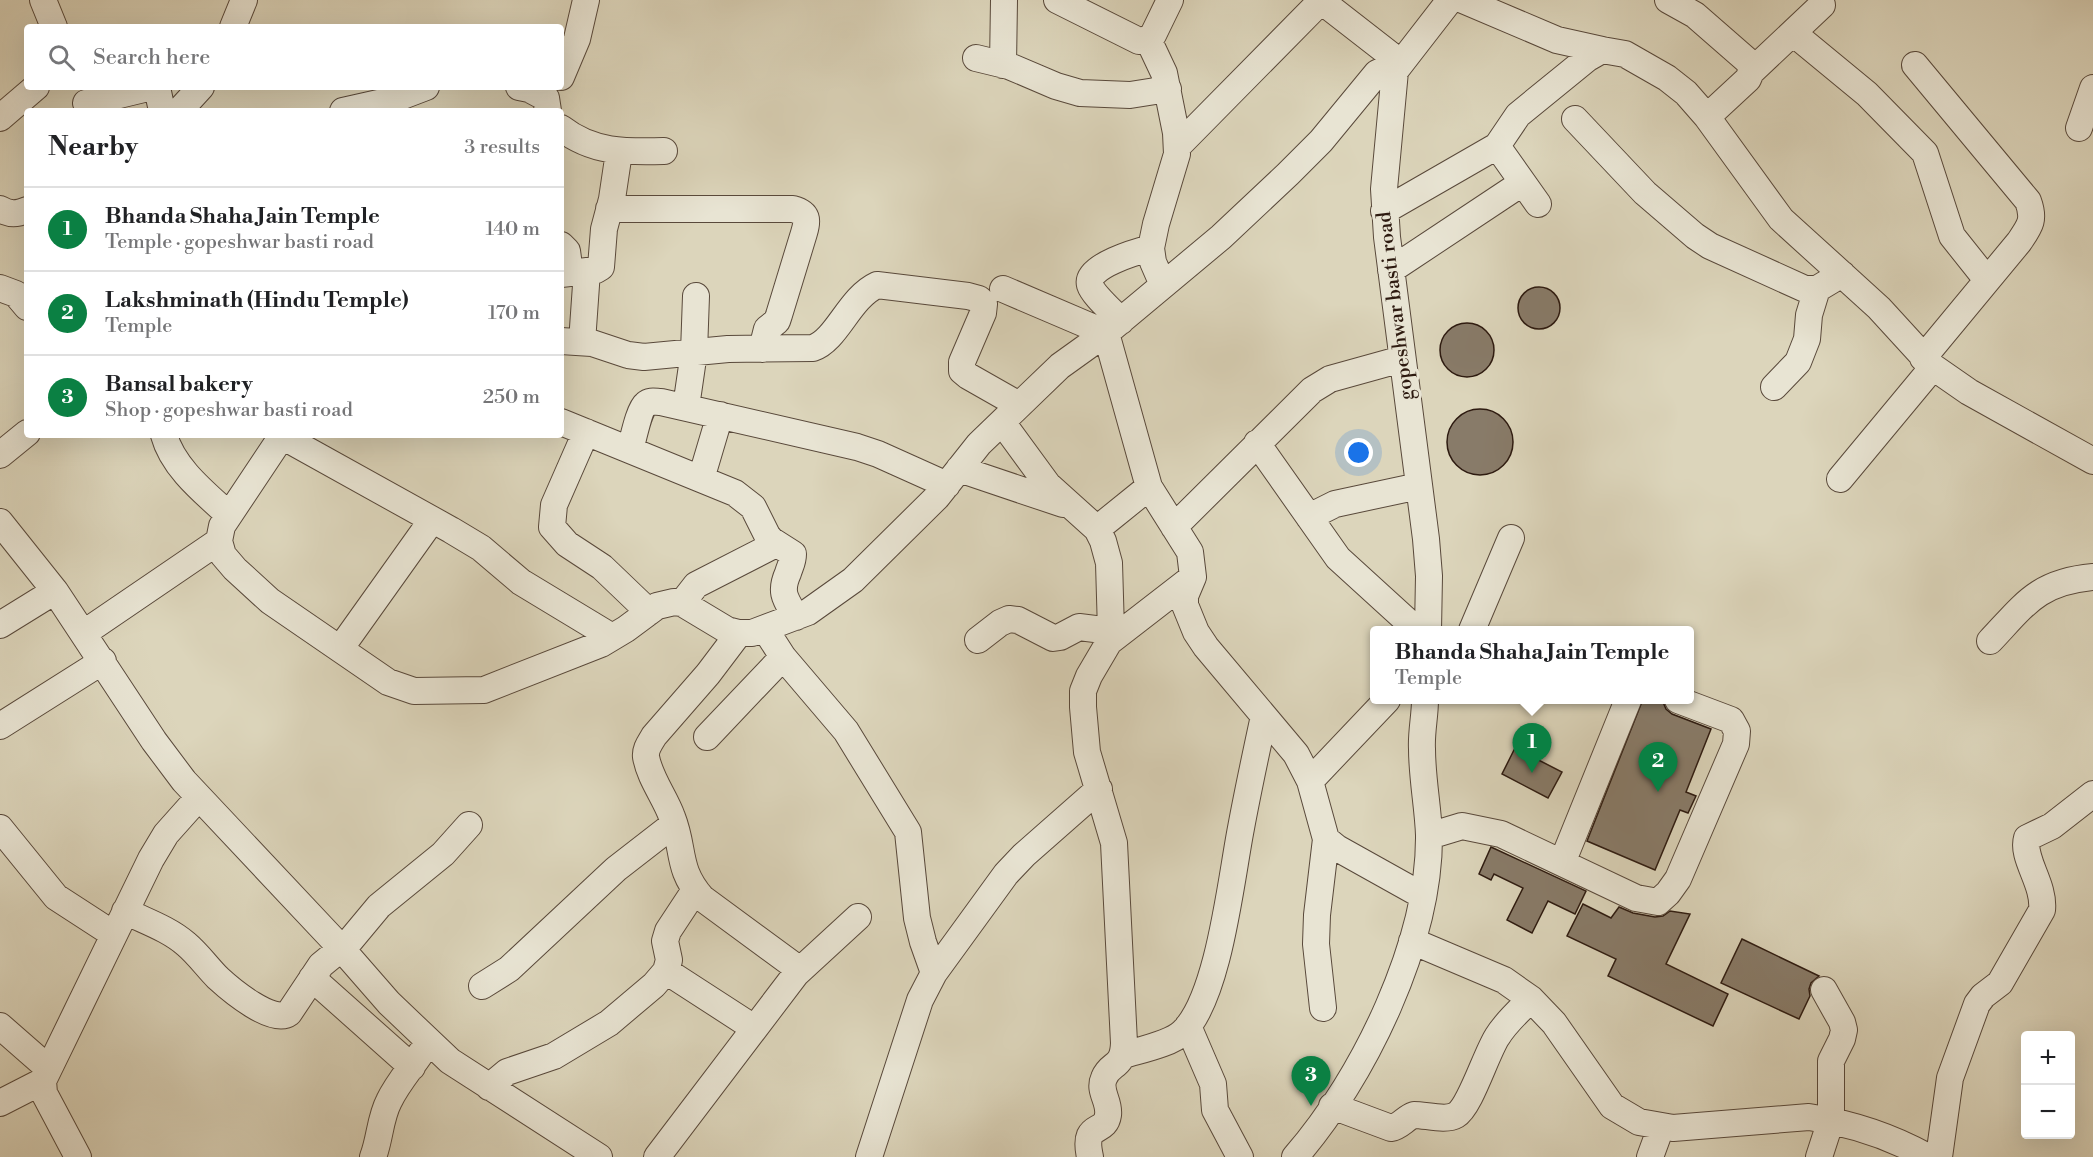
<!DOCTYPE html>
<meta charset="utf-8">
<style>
:root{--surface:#fff;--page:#f2f2f2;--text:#202124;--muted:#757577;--line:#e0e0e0;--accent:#0b8043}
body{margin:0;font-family:"Libre Bodoni",serif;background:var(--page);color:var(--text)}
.controls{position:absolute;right:18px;bottom:18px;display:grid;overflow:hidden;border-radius:6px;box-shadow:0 6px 24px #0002}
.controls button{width:54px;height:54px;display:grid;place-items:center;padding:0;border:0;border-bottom:2px solid var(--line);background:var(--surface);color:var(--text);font:30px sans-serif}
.you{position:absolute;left:1359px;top:453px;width:21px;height:21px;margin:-15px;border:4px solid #fff;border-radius:50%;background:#1a73e8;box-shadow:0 0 0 9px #1a73e833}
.badge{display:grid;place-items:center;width:39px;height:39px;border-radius:50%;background:var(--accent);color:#fff;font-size:20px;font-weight:700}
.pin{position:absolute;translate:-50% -50px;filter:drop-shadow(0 2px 3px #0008)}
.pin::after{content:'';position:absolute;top:32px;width:21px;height:18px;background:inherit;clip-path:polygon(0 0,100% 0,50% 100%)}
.popup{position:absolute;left:1370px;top:626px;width:324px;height:78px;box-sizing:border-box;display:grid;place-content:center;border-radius:6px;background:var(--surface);filter:drop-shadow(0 2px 4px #0005);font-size:20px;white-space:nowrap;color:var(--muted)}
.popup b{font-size:22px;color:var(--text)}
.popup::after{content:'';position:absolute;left:50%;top:100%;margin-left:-12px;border:12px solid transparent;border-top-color:var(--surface)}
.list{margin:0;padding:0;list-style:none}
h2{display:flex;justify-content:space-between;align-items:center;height:78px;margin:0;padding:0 24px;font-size:26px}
h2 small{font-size:20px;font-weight:400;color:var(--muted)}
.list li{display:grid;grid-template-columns:39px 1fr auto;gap:18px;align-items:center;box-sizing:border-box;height:84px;padding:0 24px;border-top:2px solid var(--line)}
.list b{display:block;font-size:22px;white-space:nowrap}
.list p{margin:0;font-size:20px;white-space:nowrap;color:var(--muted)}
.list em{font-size:20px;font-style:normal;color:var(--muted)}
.icon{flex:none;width:33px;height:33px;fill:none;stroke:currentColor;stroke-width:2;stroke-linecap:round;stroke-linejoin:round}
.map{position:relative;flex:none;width:2093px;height:1157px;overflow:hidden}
.search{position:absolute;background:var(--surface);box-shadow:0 6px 24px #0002;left:24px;top:24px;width:540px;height:66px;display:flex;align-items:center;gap:15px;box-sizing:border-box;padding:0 21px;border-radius:6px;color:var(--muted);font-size:22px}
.panel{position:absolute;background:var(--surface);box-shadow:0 6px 24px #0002;left:24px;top:108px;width:540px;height:330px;border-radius:6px}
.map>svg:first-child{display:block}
.building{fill:#887b69;stroke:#2d1a10;stroke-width:1.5}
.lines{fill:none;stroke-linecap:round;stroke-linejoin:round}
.minor-casing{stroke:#59493b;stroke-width:28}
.minor{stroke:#e8e4d3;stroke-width:26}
.labels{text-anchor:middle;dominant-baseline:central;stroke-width:6;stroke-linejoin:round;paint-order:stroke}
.street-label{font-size:20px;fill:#2d1a10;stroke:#e8e4d3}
</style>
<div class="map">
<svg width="2093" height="1157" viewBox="0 0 2093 1157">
<rect width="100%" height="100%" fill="#dcd5bb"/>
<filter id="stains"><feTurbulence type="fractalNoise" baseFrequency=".00333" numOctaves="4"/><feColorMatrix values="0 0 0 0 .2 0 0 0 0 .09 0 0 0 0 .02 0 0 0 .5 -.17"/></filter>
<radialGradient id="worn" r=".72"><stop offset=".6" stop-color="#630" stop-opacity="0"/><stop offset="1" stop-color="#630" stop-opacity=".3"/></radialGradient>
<path class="building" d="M1518 308a21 21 0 1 1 42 0a21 21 0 1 1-42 0Z
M1440 350a27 27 0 1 1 54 0a27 27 0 1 1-54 0Z
M1447 442a33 33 0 1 1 66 0a33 33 0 1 1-66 0Z
M1643,699H1658L1663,702L1666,709L1672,714L1711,729L1686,792L1696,796L1688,813L1680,810L1655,870L1587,841Z
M1515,748L1562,772L1548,798L1502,774Z
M1491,847L1586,891L1575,914L1548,901L1532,933L1507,920L1523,888L1494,874L1491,880L1479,874Z
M1583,904L1611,918L1619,907L1633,913L1655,917L1663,916L1670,911L1690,914L1666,964L1728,994L1713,1026L1608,976L1616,959L1567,936Z
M1742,939L1819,976L1811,983L1809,989L1810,996L1799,1019L1721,983Z"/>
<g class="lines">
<g class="minor-casing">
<path id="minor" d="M43,0L54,27
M1057,0L1139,41L1148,39L1153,35L1170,0
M1320,0L1401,63
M1463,0L1557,40L1602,50
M1668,0L1695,15L1750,63L1751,72L1748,79L1707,117
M233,27L244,0
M1793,33L1867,94L1925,153L1952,236L1987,280
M1148,39L1164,73L1176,133L1177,154L1156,224L1151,248L1153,262L1163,285
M976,58L1009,66L1056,86L1080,93L1130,95L1168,89
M1003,65L1004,0
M1915,65L2028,201C2035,220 2030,226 2019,242L1923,358
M1751,72L1822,5
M561,77L577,39L586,0
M519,87L529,89L546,98L548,111
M86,103L148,88H154L158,92L162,111
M179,111L201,87
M343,111L392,100L426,87
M0,118L36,87
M1575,119L1645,193L1695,236L1710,246L1805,289H1817L1842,274
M561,128C593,153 626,152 664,151
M2079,128L2093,88
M1497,146L1538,204
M1177,147L1321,1
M0,209C10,215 17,214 27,210
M609,209H793C808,213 808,220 804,233L779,315L777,321L767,329L762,349
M1384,211L1497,146L1518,115L1588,58L1602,50L1625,54L1667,78L1686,93L1707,117L1781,219L1879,308L1933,367L1969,392L2093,461
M561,245L567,251L570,273
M1391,270L1516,187
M561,274L596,270L601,267L604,229L612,199L619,152
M0,288L16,294L27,307
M1003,289L1106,333L1149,487L1190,552L1193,577L1185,596V605L1196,632L1206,647L1296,754L1310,781L1326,839L1337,848L1423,896
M1121,321C1113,312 1093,295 1090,285C1085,266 1139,251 1151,248
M561,341L592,343L628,355L644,357L728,349L813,348C837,340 849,298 877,285L968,296L979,299L984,304L983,313L962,362V371L968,376L1019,405
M582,342L587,271
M1774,387L1798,362L1807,339L1809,315L1817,289
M686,407L694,352L696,296
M561,422L735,493L753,507L767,535L771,540L793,554C793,562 790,566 788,573C779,593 786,600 796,617
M1002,422L1048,485L1097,529L1103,541L1109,563L1111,631L1109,642L1089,676L1083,691V707L1087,752L1114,843L1124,1043C1123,1069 1110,1062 1104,1078C1098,1091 1110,1101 1108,1115C1105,1136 1082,1120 1090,1157
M586,432L554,505L552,527L567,544L602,567L649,612
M164,435C173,468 205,493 229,515
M280,435L451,530L481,548L521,582L612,637
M282,436L222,526L219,541L223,555L235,569L270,601L388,682L414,691L484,690L601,644L626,629L657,606L674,602L682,603L727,630L739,633H752L808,612L853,580L937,497L979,444L1060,366L1106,333L1221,237L1288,174L1321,141L1377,73L1388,68L1395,71
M1257,443L1338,558L1417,630
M630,450C633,440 639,409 646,404C650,400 656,402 661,402L857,447L878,454L947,485
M0,455L27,433
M959,469L1063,504
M701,479L720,415
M1840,479L1933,367
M1309,517L1335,504L1419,486
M0,522L55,591L154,741L184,781L341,948L389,1003L450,1061L599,1157
M1174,527L1312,390L1330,379L1402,359
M1097,529L1149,487
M682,603L696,585L776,544
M0,625L55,591
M765,629L783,657L846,731L908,832L917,918L923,942L934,973
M1428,630L1429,576L1426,539L1387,237L1384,189L1395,71L1450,0
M1472,630L1511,538
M84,633L219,541
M739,633L708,674L654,736C650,743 645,749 646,757C650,779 665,797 672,817C685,850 676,868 702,898L800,970
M978,640L1000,623L1009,619L1018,620L1053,638L1060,637L1079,627L1111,631
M1990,641C2025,604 2038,582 2093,577
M1109,642L1193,577
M340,649L432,520
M0,726L103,661
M707,737L783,657
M1310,781L1387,700
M0,828L56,897L113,934
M1429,836L1462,826L1501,834L1636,898L1658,902L1668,893L1678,879L1736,744L1737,731L1731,720L1678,700
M1562,863L1628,700
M125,911C145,921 169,929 186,944C198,954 207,967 218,978C231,990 273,1025 289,1013L321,965L349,942L379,906L443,854L469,825
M1412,941L1504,980L1531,999L1554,1023L1612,1106L1639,1122L1673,1128L1809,1117C1849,1123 1892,1137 1928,1157
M666,971L754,1028
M312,978L412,1067
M482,986L509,969L616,869L674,824
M1323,1008L1316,944L1317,915L1326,839
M0,1026L48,1068
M1188,1026L1213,1084L1215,1110L1240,1157
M1124,1055C1140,1050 1171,1044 1183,1032C1219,997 1231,879 1241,828C1248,790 1256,753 1264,716
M489,1087L507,1072L554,1056L609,1023L654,985L666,971L669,960L665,941L668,931L695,890
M0,1103L43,1081
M1332,1106L1391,1128C1401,1126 1405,1118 1414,1115C1426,1115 1446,1121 1456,1115C1470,1107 1486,1054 1497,1037C1506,1022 1519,1011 1531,999
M78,1157L44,1093L43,1081L151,859L166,834L199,797
M373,1157C380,1139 380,1118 389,1101C397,1084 411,1068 421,1053
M657,1157L796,974L858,917
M869,1157L920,1000L934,973L1006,874L1024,855L1099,789
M1295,1157C1364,1078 1430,942 1429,835C1428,807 1422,778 1422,749C1421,733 1425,716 1425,700
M1650,1157L1661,1127
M1819,1157L1831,1120V1061L1842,1039L1844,1030L1842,1022L1824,990
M1939,1157L1950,1078L1977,1004L1983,996L2000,983L2042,910C2045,884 2021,858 2027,838L2052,826L2093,794"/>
</g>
<use href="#minor" class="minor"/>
</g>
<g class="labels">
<g class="street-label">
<text transform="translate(1396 306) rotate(-97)">gopeshwar basti road</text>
</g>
</g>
<rect width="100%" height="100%" filter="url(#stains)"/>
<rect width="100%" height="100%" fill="url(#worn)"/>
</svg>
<div class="controls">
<button>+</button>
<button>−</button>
</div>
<div class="you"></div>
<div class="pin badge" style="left:1532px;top:773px">1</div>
<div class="popup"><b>Bhanda Shaha Jain Temple</b>Temple</div>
<div class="pin badge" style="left:1658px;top:792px">2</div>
<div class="pin badge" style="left:1311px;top:1106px">3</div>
<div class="search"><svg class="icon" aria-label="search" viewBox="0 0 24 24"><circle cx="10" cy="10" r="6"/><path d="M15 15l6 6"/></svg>Search here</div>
<section class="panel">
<h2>Nearby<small>3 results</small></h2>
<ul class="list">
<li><span class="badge">1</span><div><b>Bhanda Shaha Jain Temple</b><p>Temple · gopeshwar basti road</p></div><em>140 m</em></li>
<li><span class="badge">2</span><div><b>Lakshminath (Hindu Temple)</b><p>Temple</p></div><em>170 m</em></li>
<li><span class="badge">3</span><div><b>Bansal bakery</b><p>Shop · gopeshwar basti road</p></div><em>250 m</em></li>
</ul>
</section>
</div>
